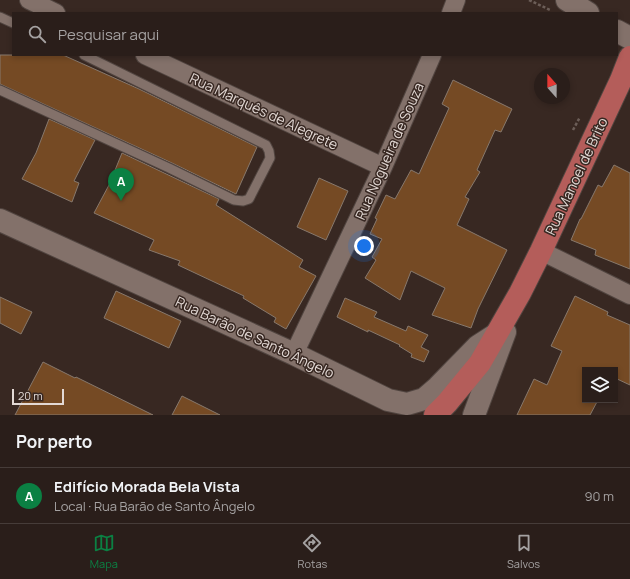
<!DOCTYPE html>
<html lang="pt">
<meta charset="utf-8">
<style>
:root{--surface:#2a1e1a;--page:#322723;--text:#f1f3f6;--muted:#a5a2a2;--line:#463c39;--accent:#0b8043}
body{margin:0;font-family:Manrope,sans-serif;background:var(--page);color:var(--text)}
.controls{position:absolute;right:12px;bottom:12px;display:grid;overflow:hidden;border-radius:0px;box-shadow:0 2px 6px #0003}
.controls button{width:36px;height:36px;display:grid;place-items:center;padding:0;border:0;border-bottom:1px solid var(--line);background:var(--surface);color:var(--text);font:20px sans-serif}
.compass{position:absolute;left:534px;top:68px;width:36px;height:36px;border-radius:50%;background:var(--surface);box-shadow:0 2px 6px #0003;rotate:339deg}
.scale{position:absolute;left:12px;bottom:10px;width:52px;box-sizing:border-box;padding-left:4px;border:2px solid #e3d9d5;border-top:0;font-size:11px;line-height:14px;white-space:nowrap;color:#e3d9d5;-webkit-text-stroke:3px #382822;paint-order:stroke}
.you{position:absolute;left:364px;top:246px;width:14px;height:14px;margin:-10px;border:3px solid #fff;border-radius:50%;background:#1a73e8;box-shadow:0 0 0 6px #1a73e833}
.badge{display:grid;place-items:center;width:26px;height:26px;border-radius:50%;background:var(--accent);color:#fff;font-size:13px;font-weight:700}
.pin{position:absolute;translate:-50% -33px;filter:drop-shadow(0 1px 2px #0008)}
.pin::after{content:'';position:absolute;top:21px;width:14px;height:12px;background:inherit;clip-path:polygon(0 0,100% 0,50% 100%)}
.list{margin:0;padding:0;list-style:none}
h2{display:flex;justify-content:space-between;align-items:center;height:52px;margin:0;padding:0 16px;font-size:17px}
h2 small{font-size:13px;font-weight:400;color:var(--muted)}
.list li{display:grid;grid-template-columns:26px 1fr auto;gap:12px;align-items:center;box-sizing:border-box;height:56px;padding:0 16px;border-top:1px solid var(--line)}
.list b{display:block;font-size:15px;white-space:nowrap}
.list p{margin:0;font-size:13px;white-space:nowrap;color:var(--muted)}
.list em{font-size:13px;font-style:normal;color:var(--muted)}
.icon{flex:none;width:22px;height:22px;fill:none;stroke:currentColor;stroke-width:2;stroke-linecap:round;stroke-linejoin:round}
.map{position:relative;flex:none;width:630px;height:415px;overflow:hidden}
.search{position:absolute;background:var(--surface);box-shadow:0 2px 6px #0003;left:12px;right:12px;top:12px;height:44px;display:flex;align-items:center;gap:10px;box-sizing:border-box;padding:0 14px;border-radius:0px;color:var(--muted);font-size:15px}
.sheet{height:108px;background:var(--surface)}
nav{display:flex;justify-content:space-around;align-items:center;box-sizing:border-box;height:56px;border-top:1px solid var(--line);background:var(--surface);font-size:11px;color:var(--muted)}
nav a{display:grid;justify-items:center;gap:2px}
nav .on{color:var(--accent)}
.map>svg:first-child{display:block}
.building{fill:#754a24;stroke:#87786c}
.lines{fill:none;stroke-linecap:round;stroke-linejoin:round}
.service-casing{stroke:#514540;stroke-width:11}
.minor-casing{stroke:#514540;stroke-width:20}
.tertiary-casing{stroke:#514540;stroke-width:24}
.primary-casing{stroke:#514540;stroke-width:24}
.path{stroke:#6c5e58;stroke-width:2.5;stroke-dasharray:3 2;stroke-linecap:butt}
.service{stroke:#83716a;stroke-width:9}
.minor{stroke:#83716a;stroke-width:18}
.tertiary{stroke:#83716a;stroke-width:22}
.primary{stroke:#b45d5a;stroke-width:22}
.labels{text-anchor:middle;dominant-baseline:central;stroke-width:3;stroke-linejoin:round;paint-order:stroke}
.street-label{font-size:14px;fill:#e3d9d5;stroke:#382822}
</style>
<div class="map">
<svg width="630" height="415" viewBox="0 0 630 415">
<rect width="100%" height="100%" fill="#382822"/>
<path class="building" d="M0,55H63L139,89L257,147L236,194L172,163L0,84Z
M453,80L512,109L501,132L495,130L477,170L480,172L465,197L469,199L457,225L507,250L478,309L471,328L432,315L445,288L411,271L400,300L365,278L376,260L372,257L382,239L370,234L377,219L375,218L386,195L395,199L411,170L419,174L449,108L442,104Z
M49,119L95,140L74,181L79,183L72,202L22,179L36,153Z
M122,153L219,199L216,205L303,260L299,267L316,276L286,329L274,322L276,318L243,298L244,296L178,265L180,261L149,250L154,240L94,213L109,185Z
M614,165L630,173V269L595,255L596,250L571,240L580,219H581L598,185L602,187Z
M319,178L348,191L326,240L297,227Z
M116,291L181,321L169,348L104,318Z
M575,296L608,312L607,315L630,325V385L615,378V370H585V400H598L590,415H517L534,379L547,385L562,351L551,346Z
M0,297L32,312L21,334L0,323Z
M345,298L377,312L374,317L406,331L408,326L428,335L421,347L429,351L424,362L411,357L412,354L399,346L400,345L368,330V332L337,317Z
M43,362L75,378L76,377L153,415H15Z
M182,396L220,415H172Z"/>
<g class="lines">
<g class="service-casing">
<path id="service" d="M0,17L13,23
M0,90L169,168L234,200L243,201L249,199L270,158L269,151L266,145L84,55"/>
</g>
<g class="minor-casing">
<path id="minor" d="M29,0L56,13
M451,13L456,0
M145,55L383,167
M541,251L630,295
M294,354L383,167L432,55"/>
</g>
<g class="tertiary-casing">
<path id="tertiary" d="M567,0L588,13
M617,31L630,38
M0,220L294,354L388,400L407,404L424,399L438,387L478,346L495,335
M474,415L505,332"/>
</g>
<g class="primary-casing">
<path id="primary" d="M435,415L447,403L480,363L520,293L541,251L621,80L630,57"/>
</g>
<path class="path" d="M529,0L550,10
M573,130L580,117"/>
<use href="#service" class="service"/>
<use href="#minor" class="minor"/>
<use href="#tertiary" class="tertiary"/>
<use href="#primary" class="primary"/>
</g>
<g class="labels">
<g class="street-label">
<text transform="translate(264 111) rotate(25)">Rua Marquês de Alegrete</text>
<text transform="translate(389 151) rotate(-66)">Rua Nogueira de Souza</text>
<text transform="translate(576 176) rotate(-65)">Rua Manoel de Brito</text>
<text transform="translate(255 337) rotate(25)">Rua Barão de Santo Ângelo</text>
</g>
</g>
</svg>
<div class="controls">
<button><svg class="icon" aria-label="layers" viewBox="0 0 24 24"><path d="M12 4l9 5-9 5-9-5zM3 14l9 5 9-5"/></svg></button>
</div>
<svg class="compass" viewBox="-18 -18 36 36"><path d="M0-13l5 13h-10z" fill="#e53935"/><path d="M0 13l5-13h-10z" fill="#a5a2a2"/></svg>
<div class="scale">20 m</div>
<div class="you"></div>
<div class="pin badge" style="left:121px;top:201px">A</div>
<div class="search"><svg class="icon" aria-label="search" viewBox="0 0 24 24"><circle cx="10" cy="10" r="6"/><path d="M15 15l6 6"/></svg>Pesquisar aqui</div>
</div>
<section class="sheet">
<h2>Por perto<small></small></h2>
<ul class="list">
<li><span class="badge">A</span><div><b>Edifício Morada Bela Vista</b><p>Local · Rua Barão de Santo Ângelo</p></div><em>90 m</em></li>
</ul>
</section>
<nav>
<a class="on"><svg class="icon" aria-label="map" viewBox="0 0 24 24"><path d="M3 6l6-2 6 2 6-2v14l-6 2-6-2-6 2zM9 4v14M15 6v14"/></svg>Mapa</a>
<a><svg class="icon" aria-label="directions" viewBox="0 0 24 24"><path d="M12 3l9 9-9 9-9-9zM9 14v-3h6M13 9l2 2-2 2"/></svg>Rotas</a>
<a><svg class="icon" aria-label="saved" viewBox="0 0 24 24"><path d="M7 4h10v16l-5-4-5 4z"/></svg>Salvos</a>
</nav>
